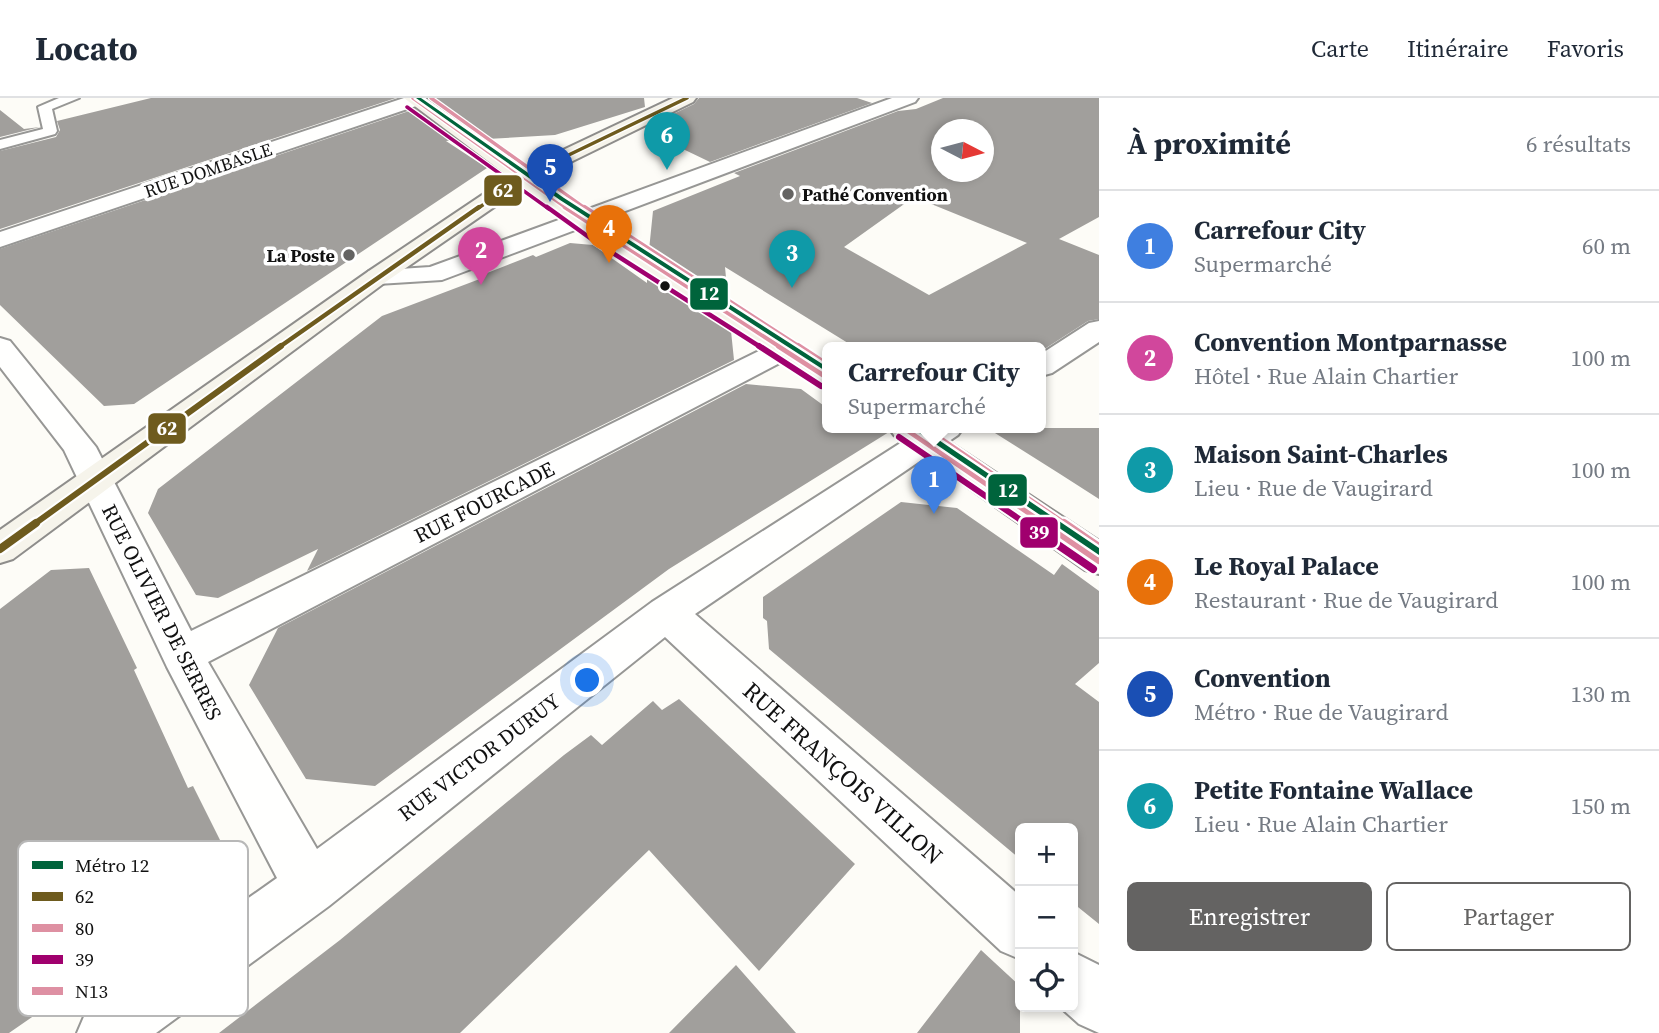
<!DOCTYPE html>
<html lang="fr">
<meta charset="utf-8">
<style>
:root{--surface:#fff;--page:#f6f6f7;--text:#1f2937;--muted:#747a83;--line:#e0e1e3;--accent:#646362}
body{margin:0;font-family:"Source Serif 4",serif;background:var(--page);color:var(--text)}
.controls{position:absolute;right:21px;bottom:21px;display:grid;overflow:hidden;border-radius:10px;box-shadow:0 4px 10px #0003}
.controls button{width:63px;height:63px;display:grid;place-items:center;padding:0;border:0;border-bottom:2px solid var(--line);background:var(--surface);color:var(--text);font:35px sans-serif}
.compass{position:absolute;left:931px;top:21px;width:63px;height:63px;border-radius:50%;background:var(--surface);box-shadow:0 4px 10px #0003;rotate:96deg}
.you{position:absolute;left:588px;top:583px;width:24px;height:24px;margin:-18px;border:5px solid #fff;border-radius:50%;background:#1a73e8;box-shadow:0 0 0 10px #1a73e833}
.badge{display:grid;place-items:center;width:46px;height:46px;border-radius:50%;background:var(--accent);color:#fff;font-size:23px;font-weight:700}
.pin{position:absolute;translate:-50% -58px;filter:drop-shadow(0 2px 4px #0008)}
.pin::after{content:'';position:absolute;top:37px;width:24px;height:21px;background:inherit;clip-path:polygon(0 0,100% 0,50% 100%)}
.popup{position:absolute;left:822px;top:244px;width:224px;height:91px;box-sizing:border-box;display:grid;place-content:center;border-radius:10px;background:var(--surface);filter:drop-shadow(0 2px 5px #0005);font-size:23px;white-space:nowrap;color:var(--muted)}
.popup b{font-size:26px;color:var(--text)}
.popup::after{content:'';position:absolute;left:50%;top:100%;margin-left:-14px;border:14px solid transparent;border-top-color:var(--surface)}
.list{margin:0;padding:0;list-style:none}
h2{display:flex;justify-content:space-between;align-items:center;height:91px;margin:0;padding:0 28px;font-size:30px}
h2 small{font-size:23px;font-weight:400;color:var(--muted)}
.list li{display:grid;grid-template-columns:46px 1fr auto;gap:21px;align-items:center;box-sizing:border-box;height:112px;padding:0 28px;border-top:2px solid var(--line)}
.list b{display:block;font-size:26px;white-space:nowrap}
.list p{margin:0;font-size:23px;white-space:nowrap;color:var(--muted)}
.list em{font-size:23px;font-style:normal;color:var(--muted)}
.actions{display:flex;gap:14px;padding:21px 28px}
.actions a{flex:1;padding:16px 0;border:2px solid var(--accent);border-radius:10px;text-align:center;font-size:24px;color:var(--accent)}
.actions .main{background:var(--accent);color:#fff}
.icon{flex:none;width:38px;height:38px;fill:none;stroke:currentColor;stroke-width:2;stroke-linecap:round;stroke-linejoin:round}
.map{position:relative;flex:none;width:1099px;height:935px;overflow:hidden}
header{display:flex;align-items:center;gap:42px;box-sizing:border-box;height:98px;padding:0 35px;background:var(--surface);border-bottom:2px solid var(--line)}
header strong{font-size:33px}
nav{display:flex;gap:38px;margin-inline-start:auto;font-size:24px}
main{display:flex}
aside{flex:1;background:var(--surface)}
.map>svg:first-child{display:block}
.building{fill:#a19f9c;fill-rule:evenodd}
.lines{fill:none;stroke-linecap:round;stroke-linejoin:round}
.pedestrian-casing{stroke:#979795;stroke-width:4}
.minor-casing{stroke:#979795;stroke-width:4}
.secondary-casing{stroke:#8e8d8b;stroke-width:4}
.pedestrian{fill:#fffffe;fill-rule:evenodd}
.minor{fill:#fffffe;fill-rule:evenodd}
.secondary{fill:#f6f4eb;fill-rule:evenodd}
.bus-1-far3-casing{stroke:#fff;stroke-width:6}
.bus-1-far2-casing{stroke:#fff;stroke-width:8}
.bus-1-far1-casing{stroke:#fff;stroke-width:10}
.bus-1-casing{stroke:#fff;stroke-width:13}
.bus-2-far3-casing{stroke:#fff;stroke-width:6}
.bus-2-far2-casing{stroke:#fff;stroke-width:8}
.bus-2-far1-casing{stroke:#fff;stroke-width:10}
.bus-2-casing{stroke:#fff;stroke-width:13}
.bus-3-far3-casing{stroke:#fff;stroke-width:6}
.bus-3-far2-casing{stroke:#fff;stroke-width:8}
.bus-3-far1-casing{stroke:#fff;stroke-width:10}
.bus-3-casing{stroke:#fff;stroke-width:13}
.bus-4-far3-casing{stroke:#fff;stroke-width:6}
.bus-4-far2-casing{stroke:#fff;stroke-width:8}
.bus-4-far1-casing{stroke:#fff;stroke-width:10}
.bus-4-casing{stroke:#fff;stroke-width:13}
.bus-1-far3{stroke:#6e5b1e;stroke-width:3.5}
.bus-1-far2{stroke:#6e5b1e;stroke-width:4.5}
.bus-1-far1{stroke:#6e5b1e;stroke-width:6}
.bus-1{stroke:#6e5b1e;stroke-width:8}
.bus-2-far3{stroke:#de90a2;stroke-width:3.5}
.bus-2-far2{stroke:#de90a2;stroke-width:4.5}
.bus-2-far1{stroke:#de90a2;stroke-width:6}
.bus-2{stroke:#de90a2;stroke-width:8}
.bus-3-far3{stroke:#a0006e;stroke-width:3.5}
.bus-3-far2{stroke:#a0006e;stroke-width:4.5}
.bus-3-far1{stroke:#a0006e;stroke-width:6}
.bus-3{stroke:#a0006e;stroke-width:8}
.bus-4-far3{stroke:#de90a3;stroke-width:3.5}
.bus-4-far2{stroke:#de90a3;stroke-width:4.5}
.bus-4-far1{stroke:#de90a3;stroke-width:6}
.bus-4{stroke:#de90a3;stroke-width:8}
.metro-1-casing{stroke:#fff;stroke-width:5}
.metro-1{fill:#00643c;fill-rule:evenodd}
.poi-dot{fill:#646362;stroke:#fff;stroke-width:2.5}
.bus-dot{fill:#111;stroke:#fff;stroke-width:2.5}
.labels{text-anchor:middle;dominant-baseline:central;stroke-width:7;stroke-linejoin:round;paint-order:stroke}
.far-street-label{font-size:18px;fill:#111;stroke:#fff}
.far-poi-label{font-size:18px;font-weight:bold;fill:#111;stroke:#fff;text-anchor:start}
.street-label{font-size:21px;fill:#111;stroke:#fff}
.near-street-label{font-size:24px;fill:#111;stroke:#fff}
.key{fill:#fff;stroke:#b8b8b8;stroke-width:2}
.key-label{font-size:19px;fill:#111}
.line-badge{stroke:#fff;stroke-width:2.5}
.badge-label{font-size:19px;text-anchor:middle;font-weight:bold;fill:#fff}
</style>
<header>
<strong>Locato</strong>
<nav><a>Carte</a><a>Itinéraire</a><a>Favoris</a></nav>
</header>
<main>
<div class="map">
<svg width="1099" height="935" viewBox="0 0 1099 935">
<rect width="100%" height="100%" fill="#fdfcf7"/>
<path class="building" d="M151,0H396L0,131V53L56,39L60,32L57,23Z
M430,0H644L645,9L555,37L487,41Z
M699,0H857L872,5L710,64L660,40L657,24L694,6Z
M943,0H1099V119L1059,141L1099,157V221L1088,223L1046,250H980L979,247L975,250H856L725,169L728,201L649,152L653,113L740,78L734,75L898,13L916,11ZM942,32H984V74H942ZM914,99L1027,145L929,197L844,149Z
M415,11L456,42L446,43L487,70L134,306L104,308L0,207V151Z
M0,12L24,31L40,29L0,39Z
M570,145L593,147L647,185V178L731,233L734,262L307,473L318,451L218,500L196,497L148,415L158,391L382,218L485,179L482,177L533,157L536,159Z
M746,286L801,291L827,310V330H887L889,334L669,471L375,688L306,681L249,587L278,530Z
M987,330H1099V401L1060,376Z
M901,404L957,410L1054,477L1062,466L1099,493V565L1075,586L1099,604V826L1073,805V730H1020V761L769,551L767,523L763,520V499Z
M89,470L137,570L134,572L188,690L193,688L220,742L187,822L146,850L142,843L9,935H0V511L51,472Z
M679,601L855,766L759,873L649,752L460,935H219L340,842L564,657L591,637L602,647L653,603L662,612Z
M981,852L1020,888V935H917Z
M736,867L796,935H669Z"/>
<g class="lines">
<g class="pedestrian-casing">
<path id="pedestrian" d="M59,0H79L52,11L57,33L55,36L0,51V42L43,31L38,9Z"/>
</g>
<g class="minor-casing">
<path id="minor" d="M404,0L425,2L422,6L0,149V134Z
M892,0H918L915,4L442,182L378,186L369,183L365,178L369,173L430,169Z
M1099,223V244L1052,275L1041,278V256L1089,225Z
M0,240L10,243L96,349L191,533L775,245L785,242L795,245L799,251L795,257L208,564L317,751L652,504L924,330H963L958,337L695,516L1020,798V861L1001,853L665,539L329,808L156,935H77L86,914L277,780L167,569L64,352L0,269Z
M1073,854L1099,867V935L1079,926L1060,909H1073Z"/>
</g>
<g class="secondary-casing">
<path id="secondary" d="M404,0H425L525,70L673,0H696L693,4L538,80L611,131L827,266V288L816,285L595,141L523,89L387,183L13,461L0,465V432L369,173L509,79Z
M889,330H928L1099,443V476L1085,472L894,337Z"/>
</g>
<use href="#pedestrian" class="pedestrian"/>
<use href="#minor" class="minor"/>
<use href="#secondary" class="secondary"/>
<g class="bus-1-far3-casing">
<path id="bus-1-far3" d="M477,111L523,79L687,0"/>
</g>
<g class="bus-1-far2-casing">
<path id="bus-1-far2" d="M278,250L479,109"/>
</g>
<g class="bus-1-far1-casing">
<path id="bus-1-far1" d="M33,427L281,248"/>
</g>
<g class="bus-1-casing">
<path id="bus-1" d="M0,451L36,425"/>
</g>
<g class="bus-2-far3-casing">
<path id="bus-2-far3" d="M413,0L568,111"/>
</g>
<g class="bus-2-far2-casing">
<path id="bus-2-far2" d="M565,109L782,250"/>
</g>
<g class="bus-2-far1-casing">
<path id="bus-2-far1" d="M779,248L827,279
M905,330L1047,427"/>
</g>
<g class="bus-2-casing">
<path id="bus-2" d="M1045,425L1099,462"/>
</g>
<g class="bus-3-far3-casing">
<path id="bus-3-far3" d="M407,9L549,111"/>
</g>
<g class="bus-3-far2-casing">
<path id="bus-3-far2" d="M547,109L597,145L762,250"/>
</g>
<g class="bus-3-far1-casing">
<path id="bus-3-far1" d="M759,248L821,288
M899,339L1028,427"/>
</g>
<g class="bus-3-casing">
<path id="bus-3" d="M1026,425L1093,471"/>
</g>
<g class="bus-4-far3-casing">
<path id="bus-4-far3" d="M431,0L586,111"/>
</g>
<g class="bus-4-far2-casing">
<path id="bus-4-far2" d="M584,109L801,250"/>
</g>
<g class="bus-4-far1-casing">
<path id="bus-4-far1" d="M798,248L827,267
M924,330L1066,427"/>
</g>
<g class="bus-4-casing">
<path id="bus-4" d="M1064,425L1099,449"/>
</g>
<use href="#bus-1-far3" class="bus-1-far3"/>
<use href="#bus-1-far2" class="bus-1-far2"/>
<use href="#bus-1-far1" class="bus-1-far1"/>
<use href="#bus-1" class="bus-1"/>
<use href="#bus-2-far3" class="bus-2-far3"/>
<use href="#bus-2-far2" class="bus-2-far2"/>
<use href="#bus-2-far1" class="bus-2-far1"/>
<use href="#bus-2" class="bus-2"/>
<use href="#bus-3-far3" class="bus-3-far3"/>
<use href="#bus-3-far2" class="bus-3-far2"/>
<use href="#bus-3-far1" class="bus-3-far1"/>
<use href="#bus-3" class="bus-3"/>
<use href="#bus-4-far3" class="bus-4-far3"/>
<use href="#bus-4-far2" class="bus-4-far2"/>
<use href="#bus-4-far1" class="bus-4-far1"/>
<use href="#bus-4" class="bus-4"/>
<g class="metro-1-casing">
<path id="metro-1" d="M416,0H421L564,100L827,269V274L560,102Z
M912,330H921L1099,450V457Z"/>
</g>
<use href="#metro-1" class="metro-1"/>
</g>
<g class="poi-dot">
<circle cx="788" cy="96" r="7"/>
<circle cx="349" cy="157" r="7"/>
</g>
<circle class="bus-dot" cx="665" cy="188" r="6"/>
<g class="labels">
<g class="far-street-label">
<text transform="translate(208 72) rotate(-19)">RUE DOMBASLE</text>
</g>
<g class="far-poi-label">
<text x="802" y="96">Pathé Convention</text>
<text x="335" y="157" text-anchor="end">La Poste</text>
</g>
<g class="street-label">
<text transform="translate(484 404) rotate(-27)">RUE FOURCADE</text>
<text transform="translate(162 514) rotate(63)">RUE OLIVIER DE SERRES</text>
<text transform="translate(479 659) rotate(-37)">RUE VICTOR DURUY</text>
</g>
<g class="near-street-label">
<text transform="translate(843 675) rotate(42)">RUE FRANÇOIS VILLON</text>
</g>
</g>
<rect x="18" y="743" width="230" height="175" rx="10" class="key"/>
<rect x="32" y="763" width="31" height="8" fill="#00643c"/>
<rect x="32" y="794" width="31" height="9" fill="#6e5b1e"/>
<rect x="32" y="826" width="31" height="8" fill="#de90a2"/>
<rect x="32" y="857" width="31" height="9" fill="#a0006e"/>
<rect x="32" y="889" width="31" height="8" fill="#de90a3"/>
<g class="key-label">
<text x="75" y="774">Métro 12</text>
<text x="75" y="805">62</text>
<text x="75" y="837">80</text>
<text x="75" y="868">39</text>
<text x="75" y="900">N13</text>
</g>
<g class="line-badge">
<rect x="483" y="76" width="40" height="33" rx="7" fill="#6e5b1e"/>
<rect x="689" y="179" width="40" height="34" rx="7" fill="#00643c"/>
<rect x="147" y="314" width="40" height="33" rx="7" fill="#6e5b1e"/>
<rect x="987" y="375" width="41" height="34" rx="7" fill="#00643c"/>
<rect x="1019" y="418" width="40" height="33" rx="7" fill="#a0006e"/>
</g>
<g class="badge-label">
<text x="503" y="99">62</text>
<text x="709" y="202">12</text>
<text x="167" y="337">62</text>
<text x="1008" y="399">12</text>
<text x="1039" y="441">39</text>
</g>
</svg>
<div class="controls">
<button>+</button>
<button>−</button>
<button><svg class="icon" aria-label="locate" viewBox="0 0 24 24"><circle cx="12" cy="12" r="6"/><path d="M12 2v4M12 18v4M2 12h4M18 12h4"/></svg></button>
</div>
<svg class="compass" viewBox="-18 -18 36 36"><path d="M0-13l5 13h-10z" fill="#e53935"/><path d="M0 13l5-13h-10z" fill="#747a83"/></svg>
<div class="you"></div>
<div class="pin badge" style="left:934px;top:416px;background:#3f7fe0">1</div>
<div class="popup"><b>Carrefour City</b>Supermarché</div>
<div class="pin badge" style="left:481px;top:187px;background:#d1479c">2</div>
<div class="pin badge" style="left:792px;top:190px;background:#0f9aa8">3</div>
<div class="pin badge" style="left:609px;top:165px;background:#e8710a">4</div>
<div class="pin badge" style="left:550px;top:104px;background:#1a4fb4">5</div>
<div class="pin badge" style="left:667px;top:72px;background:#0f9aa8">6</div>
</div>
<aside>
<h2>À proximité<small>6 résultats</small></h2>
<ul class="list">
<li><span class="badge" style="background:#3f7fe0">1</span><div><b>Carrefour City</b><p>Supermarché</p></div><em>60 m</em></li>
<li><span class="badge" style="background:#d1479c">2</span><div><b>Convention Montparnasse</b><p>Hôtel · Rue Alain Chartier</p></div><em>100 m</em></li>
<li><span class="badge" style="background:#0f9aa8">3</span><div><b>Maison Saint-Charles</b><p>Lieu · Rue de Vaugirard</p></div><em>100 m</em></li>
<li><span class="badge" style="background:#e8710a">4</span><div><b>Le Royal Palace</b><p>Restaurant · Rue de Vaugirard</p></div><em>100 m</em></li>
<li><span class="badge" style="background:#1a4fb4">5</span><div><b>Convention</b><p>Métro · Rue de Vaugirard</p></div><em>130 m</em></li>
<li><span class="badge" style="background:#0f9aa8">6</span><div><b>Petite Fontaine Wallace</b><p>Lieu · Rue Alain Chartier</p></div><em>150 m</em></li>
</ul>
<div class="actions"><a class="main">Enregistrer</a><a>Partager</a></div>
</aside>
</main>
